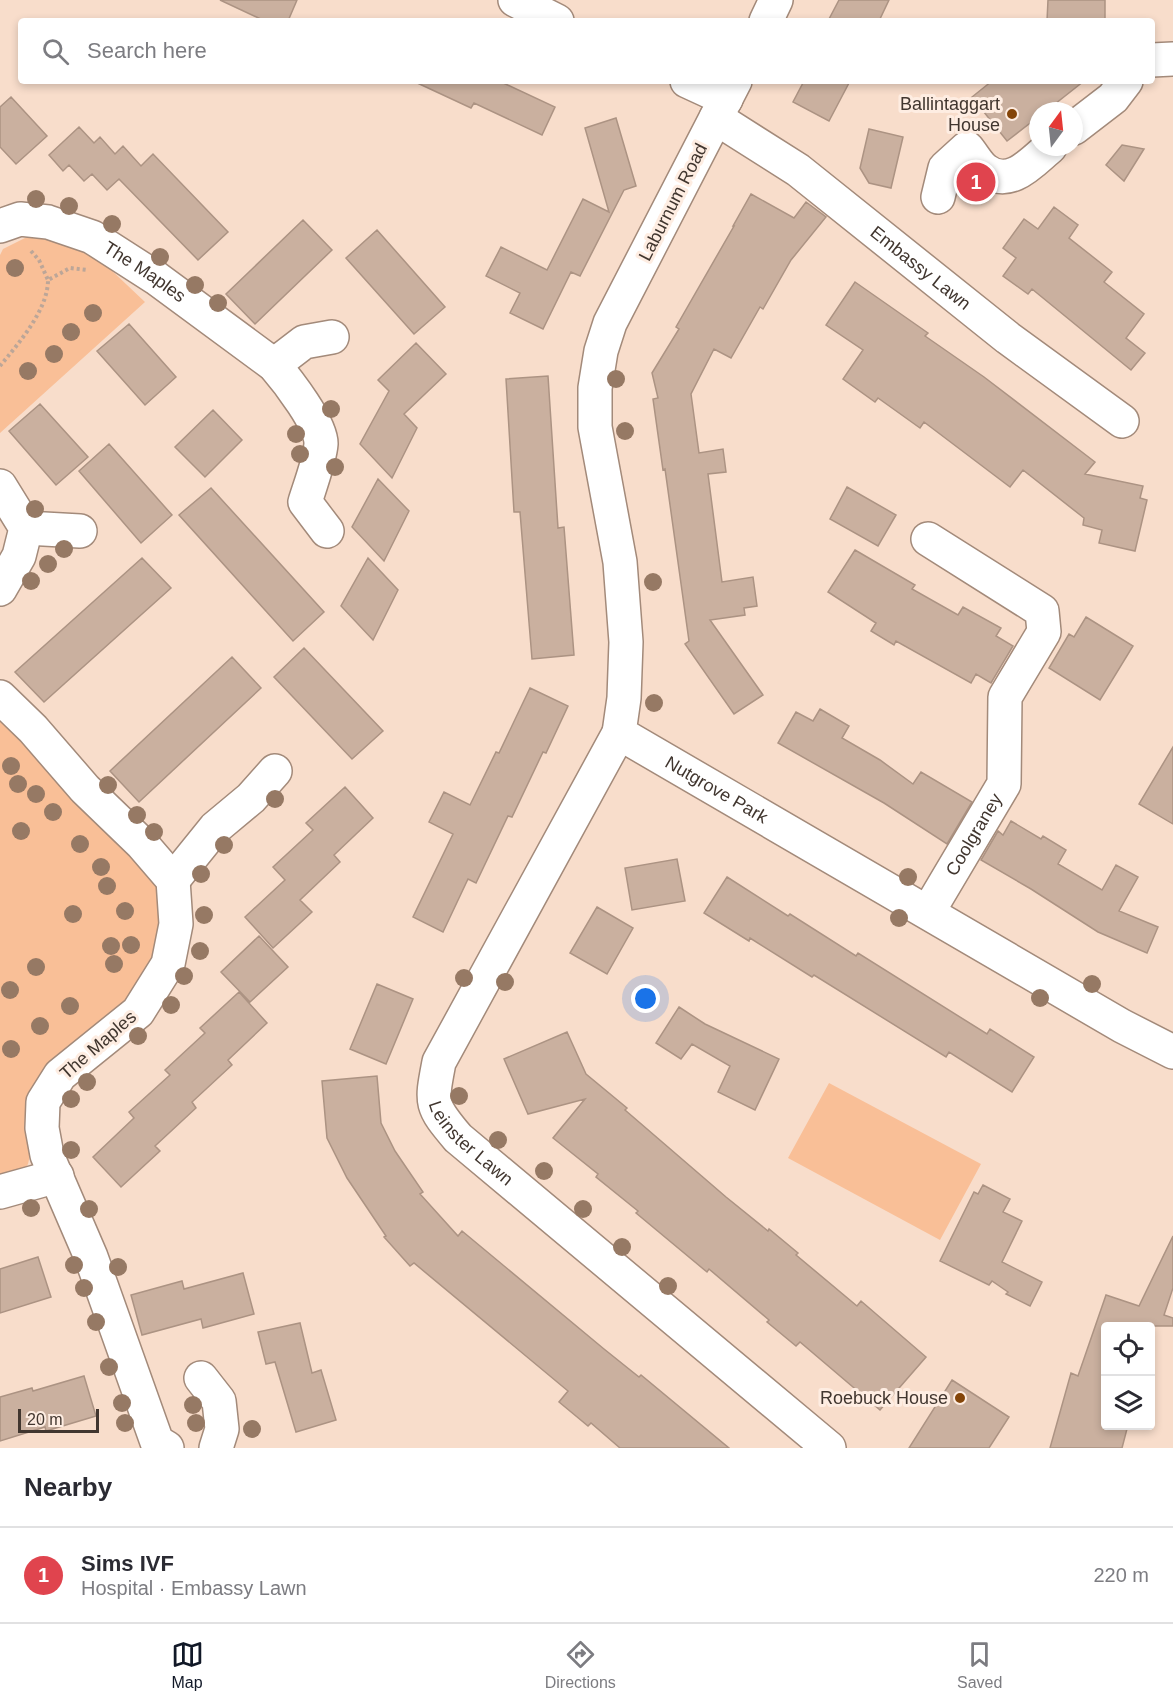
<!DOCTYPE html>
<meta charset="utf-8">
<style>
:root{--surface:#fff;--page:#f7f7f7;--text:#2b2b33;--muted:#7c7c81;--line:#e1e1e2;--accent:#111827}
body{margin:0;font-family:Helvetica,sans-serif;background:var(--page);color:var(--text)}
.controls{position:absolute;right:18px;bottom:18px;display:grid;overflow:hidden;border-radius:6px;box-shadow:0 3px 9px #0003}
.controls button{width:54px;height:54px;display:grid;place-items:center;padding:0;border:0;border-bottom:2px solid var(--line);background:var(--surface);color:var(--text);font:30px sans-serif}
.compass{position:absolute;left:1029px;top:102px;width:54px;height:54px;border-radius:50%;background:var(--surface);box-shadow:0 3px 9px #0003;rotate:15deg}
.scale{position:absolute;left:18px;bottom:15px;width:81px;box-sizing:border-box;padding-left:6px;border:3px solid #41362f;border-top:0;font-size:16px;line-height:21px;white-space:nowrap;color:#41362f;-webkit-text-stroke:4px #feede2;paint-order:stroke}
.you{position:absolute;left:646px;top:999px;width:21px;height:21px;margin:-15px;border:4px solid #fff;border-radius:50%;background:#1a73e8;box-shadow:0 0 0 9px #1a73e833}
.badge{display:grid;place-items:center;width:39px;height:39px;border-radius:50%;background:var(--accent);color:#fff;font-size:20px;font-weight:700}
.pin{position:absolute;translate:-50% -50%;border:3px solid #fff;box-shadow:0 2px 6px #0006}
.list{margin:0;padding:0;list-style:none}
h2{display:flex;justify-content:space-between;align-items:center;height:78px;margin:0;padding:0 24px;font-size:26px}
h2 small{font-size:20px;font-weight:400;color:var(--muted)}
.list li{display:grid;grid-template-columns:39px 1fr auto;gap:18px;align-items:center;box-sizing:border-box;height:96px;padding:0 24px;border-top:2px solid var(--line)}
.list b{display:block;font-size:22px;white-space:nowrap}
.list p{margin:0;font-size:20px;white-space:nowrap;color:var(--muted)}
.list em{font-size:20px;font-style:normal;color:var(--muted)}
.icon{flex:none;width:33px;height:33px;fill:none;stroke:currentColor;stroke-width:2;stroke-linecap:round;stroke-linejoin:round}
.map{position:relative;flex:none;width:1173px;height:1448px;overflow:hidden}
.search{position:absolute;background:var(--surface);box-shadow:0 3px 9px #0003;left:18px;right:18px;top:18px;height:66px;display:flex;align-items:center;gap:15px;box-sizing:border-box;padding:0 21px;border-radius:6px;color:var(--muted);font-size:22px}
.sheet{height:174px;background:var(--surface)}
nav{display:flex;justify-content:space-around;align-items:center;box-sizing:border-box;height:84px;border-top:2px solid var(--line);background:var(--surface);font-size:16px;color:var(--muted)}
nav a{display:grid;justify-items:center;gap:3px}
nav .on{color:var(--accent)}
.map>svg:first-child{display:block}
.green{fill:#f9bf97}
.building{fill:#cab09f;stroke:#ac9383;stroke-width:1.5}
.lines{fill:none;stroke-linecap:round;stroke-linejoin:round}
.minor-casing{stroke:#a38a7a;stroke-width:36}
.path{stroke:#bca698;stroke-width:4;stroke-dasharray:3 3;stroke-linecap:butt}
.minor{stroke:#fff;stroke-width:33}
.tree{fill:#967964}
.poi-dot{fill:#844509;stroke:#feede2;stroke-width:2}
.labels{text-anchor:middle;dominant-baseline:central;stroke-width:6;stroke-linejoin:round;paint-order:stroke}
.poi-label{font-size:18px;fill:#41362f;stroke:#feede2;text-anchor:end}
.street-label{font-size:18px;fill:#41362f;stroke:#feede2}
</style>
<div class="map">
<svg width="1173" height="1448" viewBox="0 0 1173 1448">
<rect width="100%" height="100%" fill="#f8ddcb"/>
<path class="green" d="M35,233L90,250L145,302L0,433V255L3,249Z
M0,714L155,880L171,910L147,980L89,1042L31,1150L28,1164L23,1172L0,1178Z
M829,1083L981,1164L940,1240L788,1158Z"/>
<path class="building" d="M220,0H297L288,21H265Z
M839,0H889L879,21H828Z
M1048,0H1105V21H1047Z
M413,81H499L555,107L542,135L474,103L471,108Z
M804,81H850L829,121L793,102Z
M992,81H1084L1046,111H1038V117L1007,141L972,97Z
M11,97L47,136L16,164L0,147V107Z
M616,118L636,186L624,190L580,276L571,272L543,329L510,313L520,293L486,276L501,247L547,270L583,199L609,212L585,128Z
M79,127L94,143L100,137L115,154L123,146L141,166L153,154L228,232L198,260L119,179L107,190L92,174L84,181L69,165L63,171L49,155Z
M869,129L903,137L891,188L869,183L860,168Z
M1122,145L1144,149L1124,181L1106,165Z
M751,194L794,218L806,202L826,217L791,260L763,309L760,307L731,358L714,349L691,394L699,453L723,449L726,472L708,474L722,582L753,577L757,606L744,608L745,615L710,620L763,695L734,714L685,644L689,641L665,469L663,470L653,399L658,398L652,373L679,329L676,327L734,226H733Z
M1054,207L1078,225L1069,238L1112,272L1104,282L1144,314L1126,338L1145,353L1131,370L1032,289L1028,294L1003,276L1016,258L1003,248L1024,219L1038,229Z
M303,220L332,250L255,324L226,294Z
M377,230L445,307L414,334L346,258Z
M855,282L928,333L925,336L984,377L1095,462L1085,474L1143,486L1140,498L1147,500L1135,551L1099,543L1102,530L1083,525L1084,518L1023,470L1010,487L924,422L920,428L878,398L875,402L843,379L863,350L826,325Z
M129,324L176,377L145,405L97,351Z
M416,343L446,374L404,414L417,428L392,478L360,444L389,391L378,380Z
M548,376L558,528L564,527L574,655L532,659L520,512H514L506,379Z
M40,404L88,457L56,485L9,431Z
M213,410L242,440L205,477L175,447Z
M109,444L172,515L141,543L79,471Z
M378,479L409,511L384,561L352,527Z
M847,487L896,515L878,546L830,519Z
M211,488L324,612L293,641L179,515Z
M855,550L915,585L912,589L958,615L963,607L1001,628L996,636L1013,646L991,683L976,674L971,683L896,641L894,645L871,631L876,623L828,592Z
M142,558L171,588L44,702L15,672Z
M368,558L398,590L373,640L341,606Z
M1086,617L1133,646L1100,700L1049,668L1069,634L1074,637Z
M304,648L383,731L352,759L274,677Z
M232,657L261,688L139,802L110,771Z
M530,688L568,706L546,753L543,752L512,817L508,816L476,883L468,879L443,932L413,917L453,834L429,822L444,792L470,805L496,752L499,753Z
M820,709L849,726L842,738L880,760L913,784L921,772L972,802L947,844L884,803L778,743L796,712L813,721Z
M1173,747V824L1139,804Z
M345,787L373,818L334,855L340,862L300,900L312,912L273,948L245,917L285,880L273,867L313,830L306,823Z
M1011,821L1041,839L1043,836L1066,850L1058,864L1102,890L1116,865L1138,877L1119,911L1158,927L1147,953L1098,932L1031,889L981,860L998,831L1003,835Z
M677,859L685,901L632,910L625,868Z
M727,877L788,916L790,914L856,956L858,953L987,1034L990,1029L1034,1057L1012,1092L949,1052L946,1057L814,975L812,977L750,938L749,941L704,913Z
M597,907L633,928L607,974L570,953Z
M259,936L288,967L250,1002L221,972Z
M377,984L413,999L386,1064L350,1049Z
M239,992L267,1023L228,1060L232,1065L192,1102L196,1108L155,1146L160,1151L121,1187L93,1157L134,1118L129,1112L170,1075L165,1070L205,1033L200,1028Z
M679,1007L705,1024L779,1059L755,1110L718,1092L730,1066L692,1044L681,1059L656,1043Z
M567,1032L586,1074L627,1108L625,1110L726,1197L768,1231L769,1229L798,1253L796,1255L857,1306L861,1301L926,1357L880,1410L800,1342L796,1346L767,1322L769,1320L709,1269L707,1272L636,1213L638,1211L596,1177L598,1174L553,1138L585,1099L528,1114L504,1059Z
M377,1076L381,1123L395,1151L423,1192L420,1194L458,1236L462,1231L604,1349L639,1377L641,1375L729,1448H620L591,1423L588,1426L559,1402L568,1391L414,1263L410,1266L384,1237L386,1236L347,1178L327,1138L322,1081Z
M983,1185L1010,1199L1003,1212L1022,1221L1002,1262L1042,1282L1030,1306L1006,1294L1008,1292L992,1281L989,1285L940,1261L974,1192L978,1194Z
M1173,1236V1288L1164,1315L1173,1318V1326H1106V1425H1128L1122,1448H1050L1071,1373L1078,1376L1106,1295L1139,1306Z
M38,1257L51,1297L0,1313V1269Z
M243,1273L254,1314L203,1328L201,1319L142,1335L131,1295L182,1281L184,1289Z
M300,1323L312,1373L321,1370L336,1420L296,1432L275,1362L266,1364L258,1332Z
M84,1376L96,1416L46,1431L45,1427L0,1441V1397L32,1388L33,1391Z
M952,1380L1009,1417L989,1448H909Z"/>
<g class="lines">
<g class="minor-casing">
<g id="minor">
<path d="M515,0L557,21"/>
<path d="M766,21L776,0"/>
<path d="M1152,60L1173,59"/>
<path d="M687,81L726,99"/>
<path id="s1" d="M735,81L610,323L601,351L595,388V427L620,562L626,642L624,698L619,733L1122,1026L1173,1052"/>
<path id="s2" d="M716,118L798,170L1008,338L1122,421"/>
<path d="M1074,128L1113,98L1126,81"/>
<path d="M938,197L945,168L967,148C973,155 978,165 985,170C1010,189 1032,162 1050,147"/>
<path id="s3" d="M0,226L20,219L48,222L92,237L156,278L274,365C287,380 322,425 321,444C320,459 310,486 305,502L327,531"/>
<path d="M274,365L304,342L332,337"/>
<path d="M0,486L26,528L19,556L0,589"/>
<path d="M26,528L80,531"/>
<path d="M0,697L33,729L85,789L142,844L173,880L176,924L168,964L138,1012L60,1075L43,1102L42,1128L47,1155L91,1257L157,1442L167,1448"/>
<path id="s4" d="M619,733L439,1062C431,1104 430,1105 458,1138L829,1448"/>
<path d="M173,880L215,828L251,798L275,771"/>
<path id="s5" d="M928,912L1004,784L1005,697L1044,632L1042,611L928,539"/>
<path d="M0,1192L57,1176"/>
<path d="M201,1378L219,1401L222,1429L216,1448"/>
</g>
</g>
<path class="path" d="M31,251L39,260L48,280
M0,366C18,344 48,310 48,280L70,268L87,270"/>
<use href="#minor" class="minor"/>
</g>
<g class="tree">
<circle cx="36" cy="199" r="9"/>
<circle cx="69" cy="206" r="9"/>
<circle cx="112" cy="224" r="9"/>
<circle cx="160" cy="257" r="9"/>
<circle cx="15" cy="268" r="9"/>
<circle cx="195" cy="285" r="9"/>
<circle cx="218" cy="303" r="9"/>
<circle cx="93" cy="313" r="9"/>
<circle cx="71" cy="332" r="9"/>
<circle cx="54" cy="354" r="9"/>
<circle cx="28" cy="371" r="9"/>
<circle cx="616" cy="379" r="9"/>
<circle cx="331" cy="409" r="9"/>
<circle cx="625" cy="431" r="9"/>
<circle cx="296" cy="434" r="9"/>
<circle cx="300" cy="454" r="9"/>
<circle cx="335" cy="467" r="9"/>
<circle cx="35" cy="509" r="9"/>
<circle cx="64" cy="549" r="9"/>
<circle cx="48" cy="564" r="9"/>
<circle cx="31" cy="581" r="9"/>
<circle cx="653" cy="582" r="9"/>
<circle cx="654" cy="703" r="9"/>
<circle cx="11" cy="766" r="9"/>
<circle cx="18" cy="784" r="9"/>
<circle cx="108" cy="785" r="9"/>
<circle cx="36" cy="794" r="9"/>
<circle cx="275" cy="799" r="9"/>
<circle cx="53" cy="812" r="9"/>
<circle cx="137" cy="815" r="9"/>
<circle cx="21" cy="831" r="9"/>
<circle cx="154" cy="832" r="9"/>
<circle cx="80" cy="844" r="9"/>
<circle cx="224" cy="845" r="9"/>
<circle cx="101" cy="867" r="9"/>
<circle cx="201" cy="874" r="9"/>
<circle cx="908" cy="877" r="9"/>
<circle cx="107" cy="886" r="9"/>
<circle cx="125" cy="911" r="9"/>
<circle cx="73" cy="914" r="9"/>
<circle cx="204" cy="915" r="9"/>
<circle cx="899" cy="918" r="9"/>
<circle cx="131" cy="945" r="9"/>
<circle cx="111" cy="946" r="9"/>
<circle cx="200" cy="951" r="9"/>
<circle cx="114" cy="964" r="9"/>
<circle cx="36" cy="967" r="9"/>
<circle cx="184" cy="976" r="9"/>
<circle cx="464" cy="978" r="9"/>
<circle cx="505" cy="982" r="9"/>
<circle cx="1092" cy="984" r="9"/>
<circle cx="10" cy="990" r="9"/>
<circle cx="1040" cy="998" r="9"/>
<circle cx="171" cy="1005" r="9"/>
<circle cx="70" cy="1006" r="9"/>
<circle cx="40" cy="1026" r="9"/>
<circle cx="138" cy="1036" r="9"/>
<circle cx="11" cy="1049" r="9"/>
<circle cx="87" cy="1082" r="9"/>
<circle cx="459" cy="1096" r="9"/>
<circle cx="71" cy="1099" r="9"/>
<circle cx="498" cy="1140" r="9"/>
<circle cx="71" cy="1150" r="9"/>
<circle cx="544" cy="1171" r="9"/>
<circle cx="31" cy="1208" r="9"/>
<circle cx="89" cy="1209" r="9"/>
<circle cx="583" cy="1209" r="9"/>
<circle cx="622" cy="1247" r="9"/>
<circle cx="74" cy="1265" r="9"/>
<circle cx="118" cy="1267" r="9"/>
<circle cx="668" cy="1286" r="9"/>
<circle cx="84" cy="1288" r="9"/>
<circle cx="96" cy="1322" r="9"/>
<circle cx="109" cy="1367" r="9"/>
<circle cx="122" cy="1403" r="9"/>
<circle cx="193" cy="1405" r="9"/>
<circle cx="125" cy="1423" r="9"/>
<circle cx="196" cy="1423" r="9"/>
<circle cx="252" cy="1429" r="9"/>
</g>
<g class="poi-dot">
<circle cx="1012" cy="114" r="6"/>
<circle cx="960" cy="1398" r="6"/>
</g>
<g class="labels">
<g class="poi-label">
<text x="1000" y="104">Ballintaggart<tspan x="1000" dy="21">House</tspan></text>
<text x="948" y="1398">Roebuck House</text>
</g>
<g class="street-label">
<text transform="translate(673 202) rotate(-63)">Laburnum Road</text>
<text stroke="none"><textPath href="#s2" startOffset="254">Embassy Lawn</textPath></text>
<text stroke="none"><textPath href="#s3" startOffset="159">The Maples</textPath></text>
<text stroke="none"><textPath href="#s1" startOffset="800">Nutgrove Park</textPath></text>
<text stroke="none"><textPath href="#s5" startOffset="90">Coolgraney</textPath></text>
<text transform="translate(98 1045) rotate(-41)">The Maples</text>
<text stroke="none"><textPath href="#s4" startOffset="471">Leinster Lawn</textPath></text>
</g>
</g>
</svg>
<div class="controls">
<button><svg class="icon" aria-label="locate" viewBox="0 0 24 24"><circle cx="12" cy="12" r="6"/><path d="M12 2v4M12 18v4M2 12h4M18 12h4"/></svg></button>
<button><svg class="icon" aria-label="layers" viewBox="0 0 24 24"><path d="M12 4l9 5-9 5-9-5zM3 14l9 5 9-5"/></svg></button>
</div>
<svg class="compass" viewBox="-18 -18 36 36"><path d="M0-13l5 13h-10z" fill="#e53935"/><path d="M0 13l5-13h-10z" fill="#7c7c81"/></svg>
<div class="scale">20 m</div>
<div class="you"></div>
<div class="pin badge" style="left:976px;top:182px;background:#e0444e">1</div>
<div class="search"><svg class="icon" aria-label="search" viewBox="0 0 24 24"><circle cx="10" cy="10" r="6"/><path d="M15 15l6 6"/></svg>Search here</div>
</div>
<section class="sheet">
<h2>Nearby<small></small></h2>
<ul class="list">
<li><span class="badge" style="background:#e0444e">1</span><div><b>Sims IVF</b><p>Hospital · Embassy Lawn</p></div><em>220 m</em></li>
</ul>
</section>
<nav>
<a class="on"><svg class="icon" aria-label="map" viewBox="0 0 24 24"><path d="M3 6l6-2 6 2 6-2v14l-6 2-6-2-6 2zM9 4v14M15 6v14"/></svg>Map</a>
<a><svg class="icon" aria-label="directions" viewBox="0 0 24 24"><path d="M12 3l9 9-9 9-9-9zM9 14v-3h6M13 9l2 2-2 2"/></svg>Directions</a>
<a><svg class="icon" aria-label="saved" viewBox="0 0 24 24"><path d="M7 4h10v16l-5-4-5 4z"/></svg>Saved</a>
</nav>
